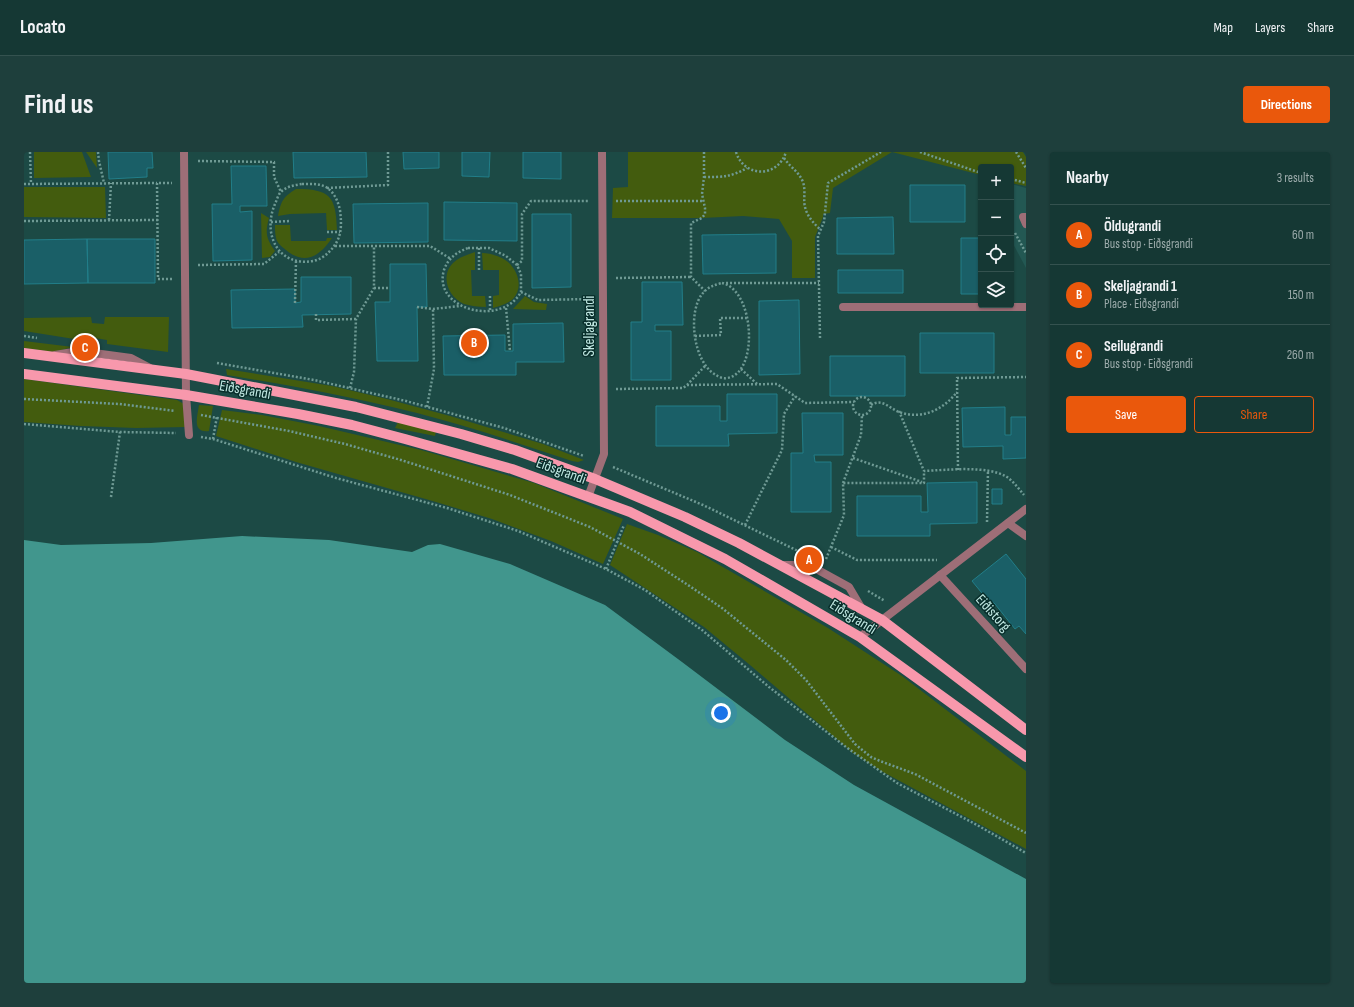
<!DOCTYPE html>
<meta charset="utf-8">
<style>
:root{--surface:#153834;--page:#1e3f3c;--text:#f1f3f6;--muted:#9dacac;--line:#34524f;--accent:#ea580c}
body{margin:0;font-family:"Sofia Sans Condensed",sans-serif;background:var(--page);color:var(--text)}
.controls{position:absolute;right:12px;top:12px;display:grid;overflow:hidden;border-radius:4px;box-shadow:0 1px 3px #0004}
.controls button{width:36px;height:36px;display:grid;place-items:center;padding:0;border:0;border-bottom:1px solid var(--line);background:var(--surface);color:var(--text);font:20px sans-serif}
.you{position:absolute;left:697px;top:561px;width:14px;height:14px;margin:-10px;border:3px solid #fff;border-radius:50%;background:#1a73e8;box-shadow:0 0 0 6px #1a73e833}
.badge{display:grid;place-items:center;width:26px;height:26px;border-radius:50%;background:var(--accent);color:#fff;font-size:13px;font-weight:700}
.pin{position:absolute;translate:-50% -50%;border:2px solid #fff;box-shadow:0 1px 4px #0006}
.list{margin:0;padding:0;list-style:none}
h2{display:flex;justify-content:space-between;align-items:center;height:52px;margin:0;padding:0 16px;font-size:17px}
h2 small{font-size:13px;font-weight:400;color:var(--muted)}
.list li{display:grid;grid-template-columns:26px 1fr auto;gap:12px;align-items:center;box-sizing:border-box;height:60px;padding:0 16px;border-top:1px solid var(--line)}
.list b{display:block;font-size:15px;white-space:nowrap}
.list p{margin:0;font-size:13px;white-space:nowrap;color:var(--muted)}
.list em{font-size:13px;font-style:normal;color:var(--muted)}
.actions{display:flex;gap:8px;padding:12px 16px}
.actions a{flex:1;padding:9px 0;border:1px solid var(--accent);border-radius:4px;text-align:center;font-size:14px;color:var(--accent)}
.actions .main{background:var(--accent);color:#fff}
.icon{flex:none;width:22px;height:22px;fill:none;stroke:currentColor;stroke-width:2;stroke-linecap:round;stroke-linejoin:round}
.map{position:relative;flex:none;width:1002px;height:831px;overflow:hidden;border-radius:4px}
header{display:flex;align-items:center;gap:24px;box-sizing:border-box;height:56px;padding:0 20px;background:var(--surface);border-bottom:1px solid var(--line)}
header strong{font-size:19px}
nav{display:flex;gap:22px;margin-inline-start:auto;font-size:14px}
.intro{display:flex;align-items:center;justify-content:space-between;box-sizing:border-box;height:96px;padding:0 24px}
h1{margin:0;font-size:28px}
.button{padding:10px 18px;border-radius:4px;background:var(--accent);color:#fff;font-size:14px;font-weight:700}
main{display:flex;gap:24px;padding:0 24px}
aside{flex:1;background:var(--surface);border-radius:4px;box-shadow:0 1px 3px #0004}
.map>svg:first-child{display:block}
.built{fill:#235853}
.green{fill:#435c0e}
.water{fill:#41968d}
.building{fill:#1a5f67;stroke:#227e89}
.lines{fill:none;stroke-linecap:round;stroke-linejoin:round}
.path{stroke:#6f9a94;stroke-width:2.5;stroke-dasharray:2 2;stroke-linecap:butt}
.service{stroke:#9e6e77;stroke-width:8}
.minor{stroke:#9e6e77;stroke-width:8}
.primary{stroke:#f898ac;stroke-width:10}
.labels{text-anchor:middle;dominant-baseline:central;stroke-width:3;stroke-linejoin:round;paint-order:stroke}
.street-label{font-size:15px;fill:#c1e9e3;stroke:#082e2b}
</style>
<header>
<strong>Locato</strong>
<nav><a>Map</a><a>Layers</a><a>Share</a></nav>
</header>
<div class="intro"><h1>Find us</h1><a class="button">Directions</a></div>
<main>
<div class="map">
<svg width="1002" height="831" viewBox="0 0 1002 831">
<rect width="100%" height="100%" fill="#1c4a45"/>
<path class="built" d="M987,32L1002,36V116L987,88Z"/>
<path class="green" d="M10,0H58L67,25L10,26Z
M62,0H72L73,16Z
M604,0H999L1002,5V34L987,31V15H957V23L868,0L809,36L806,61L799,62V65L791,85V126H768V89L755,67L719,64L678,66H588L589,36L604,35Z
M0,35H81L82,66L0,65Z
M272,37C306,37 312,44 313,78H303L302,61L266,62L254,64C257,49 259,45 272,37Z
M237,61L245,66C241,81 242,86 251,99L246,105L238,106Z
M251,73H266L267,89H302L303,86H308C296,104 281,114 262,98C258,95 253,91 252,86C251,82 251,77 251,73Z
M451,100V118H447L448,144H461L462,155C454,155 447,154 440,152C424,145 416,124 429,111C435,105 443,103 451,100Z
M458,101C467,101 478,105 484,110C495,120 499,136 489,147C483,152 476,154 469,156V144L475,143V118H459Z
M501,144L510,150L523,152L522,158L489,157Z
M67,165L68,171L80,172L81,165H145L144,200L83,192V188L70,186L69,190L0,179V166Z
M0,189L49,195L29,200L0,196Z
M202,217L308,234L363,247L426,264L519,292L560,308L554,310L548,309C504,295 460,279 415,267C345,248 274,235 203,223Z
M0,227L153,248L160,252L162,275L112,276L57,274L0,270Z
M175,253L189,254L185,279C168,281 173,266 175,253Z
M198,258L238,263L295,274L397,298L510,331L599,367L579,412L527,389L468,367L412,350L272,310L192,284Z
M374,270L412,279L411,284L371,276Z
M603,372L634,383L673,400L804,476L878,524L1002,619V697L859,620L829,601L726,513L680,475L586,413Z"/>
<path class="water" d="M218,384L305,388L388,400L404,393L416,392L486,412L581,453L658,510L761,588L830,633L1002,727V831H0V388L37,393L127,391Z"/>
<path class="building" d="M84,0H128L129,16H123V25L85,27Z
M269,0H342L343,25L270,26Z
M379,0H415V16L380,17Z
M438,0H466L465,25L438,24Z
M499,0H537V27L499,26Z
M207,14H242L243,54H216V60L228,59V108L189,109L188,52H208Z
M886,33H941V70H886Z
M420,50L493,51V89L420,88Z
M404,51V90L330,91L329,52Z
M508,62H547V135L508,136Z
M869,65L870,102H813V66Z
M752,82V121L679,122L678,83Z
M937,86H957V142H937Z
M63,87H131V131H64Z
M63,87L64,131L0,132V88Z
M366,112H402L403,155H393L394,209H353L351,150H366Z
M814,118H879V141H814Z
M277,125H327V162L278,163L279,175L208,176L207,138L271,137V151L277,150Z
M618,130H658L659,173H631V179H647V228H607V170H618Z
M775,148L776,222L735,223V149Z
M539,171L540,210H492V223H420L419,184L481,183V199H489V172Z
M896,181H970V221H896Z
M806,204H881V244H806Z
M703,242H753V281L704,282L705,294H632V254H696V269H703Z
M981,255V283H987V265H1002V306L979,307V294L939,295L938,256Z
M778,261H819V303H790L791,310H807V360H767V301H779Z
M953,330V371L906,372V384H833V344H897V360H904L903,331Z
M968,337H978V352H968Z
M982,402L1002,427V482L995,474L991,477L971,452L969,450L967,452L948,429Z"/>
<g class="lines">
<path class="path" d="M6,0L7,32
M74,0L75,9L80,31
M680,0V25L678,42L681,56V62L678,66L667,71V125L681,139
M712,0C720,26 754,26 762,0
M896,0L957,21
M992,0L1002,16
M760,6C766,15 775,20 779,30C782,39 779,48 781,55C783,64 790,72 797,78
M174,9L250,10V25L257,40
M680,25C699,25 707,25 723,16
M987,27L1002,31
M0,32L133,31
M278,32C286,32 294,31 302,35C310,40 314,49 316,58C318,75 318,87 305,100C301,104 295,108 289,109C254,115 238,82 251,52C253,48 254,42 258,39C264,34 271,33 278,32Z
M303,36L364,33V0
M592,49H679
M85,68L87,31
M0,69L134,68
M247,70L266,69
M303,80H316
M991,81L1002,101
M311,94H406L427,107
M444,96H465L482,104L493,113L497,122V140C477,176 408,157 420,118C424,106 433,100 444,96Z
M455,96V118
M174,113L240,112L255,100
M493,113L498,109V62L507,49H565
M592,126L667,125
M148,127H134L133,31H148
M698,131C731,138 735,222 703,226C699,227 695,225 692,223C669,211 663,159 679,141C684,135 690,133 698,131Z
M702,131H795
M350,136H366
M497,140L514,148L566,147
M466,144V160
M271,151L272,108
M393,155L409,157L436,154
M482,156L486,199
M292,162V168L332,167
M0,184L13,186
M671,184L697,183L696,166H723
M796,186L794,84L800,70L804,31L857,0
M193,211L290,228L382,249L480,276L560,304
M717,217L733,232
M663,233L681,214
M326,236L330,220L332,167L350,136V94
M592,237L659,236L663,233L753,232L781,251L830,250
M829 254a9 9 0 1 1 18 0a9 9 0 1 1-18 0Z
M0,247L95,252L151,259
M847,253C858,246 865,256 875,260C898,268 919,258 933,240
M403,255L410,217L409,157
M875,259L900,319
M177,263L265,279L321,292L377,308L486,343L566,375L616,402L664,433L698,456L762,508L782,528L831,592L847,605L856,609L891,622L1002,681
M0,272L96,280L152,281
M177,285L189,287L312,326L423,356L494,379L582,417L621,438L678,478L745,535L822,595L873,631L953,673L1002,701
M189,287L193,264
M829,306L898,330
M589,315L679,353L774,399
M934,318L933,226L1002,225
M819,331L837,283L838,263
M87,345L96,280
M963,370L964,318
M721,373L758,298L760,262L771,244
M807,395L833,408H913
M802,407L820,363L819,331H900V319C924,318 963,313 983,325C990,330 995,337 1000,343
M582,417L600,373
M844,439L861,449"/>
<path class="service" d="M1002,65H999L1002,72
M31,203L55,199L107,206L126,216
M162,243L165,283
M984,371L1002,384
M758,413H785L825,435L838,457
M916,423L1002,517"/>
<path class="minor" d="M160,0L162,243
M819,155H1002
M564,345L580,302L578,0
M836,485L1002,357"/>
<path class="primary" d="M0,201L162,222L332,255L437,282L491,298L571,327L661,365L715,391L858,468L1002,578
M0,222L162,243L274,262L328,273L381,287L488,317L606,360L701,407L836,485L1002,605"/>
</g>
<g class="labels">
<g class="street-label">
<text transform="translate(565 174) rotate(-90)">Skeljagrandi</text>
<text transform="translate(221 238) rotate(10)">Eiðsgrandi</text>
<text transform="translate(537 319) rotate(20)">Eiðsgrandi</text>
<text transform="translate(969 461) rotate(48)">Eiðistorg</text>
<text transform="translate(829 465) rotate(32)">Eiðsgrandi</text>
</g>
</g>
</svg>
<div class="controls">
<button>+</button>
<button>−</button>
<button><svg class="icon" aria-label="locate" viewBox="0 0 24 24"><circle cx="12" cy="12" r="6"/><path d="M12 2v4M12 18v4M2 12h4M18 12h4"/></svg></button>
<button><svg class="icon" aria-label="layers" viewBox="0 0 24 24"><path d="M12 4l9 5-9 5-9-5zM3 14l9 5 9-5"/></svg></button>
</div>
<div class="you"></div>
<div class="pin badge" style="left:785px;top:408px">A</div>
<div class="pin badge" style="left:450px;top:191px">B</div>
<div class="pin badge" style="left:61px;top:196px">C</div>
</div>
<aside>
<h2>Nearby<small>3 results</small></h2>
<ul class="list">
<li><span class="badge">A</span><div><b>Öldugrandi</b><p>Bus stop · Eiðsgrandi</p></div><em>60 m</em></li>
<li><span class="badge">B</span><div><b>Skeljagrandi 1</b><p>Place · Eiðsgrandi</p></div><em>150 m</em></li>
<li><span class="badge">C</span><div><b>Seilugrandi</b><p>Bus stop · Eiðsgrandi</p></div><em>260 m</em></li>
</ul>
<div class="actions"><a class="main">Save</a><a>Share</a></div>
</aside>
</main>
